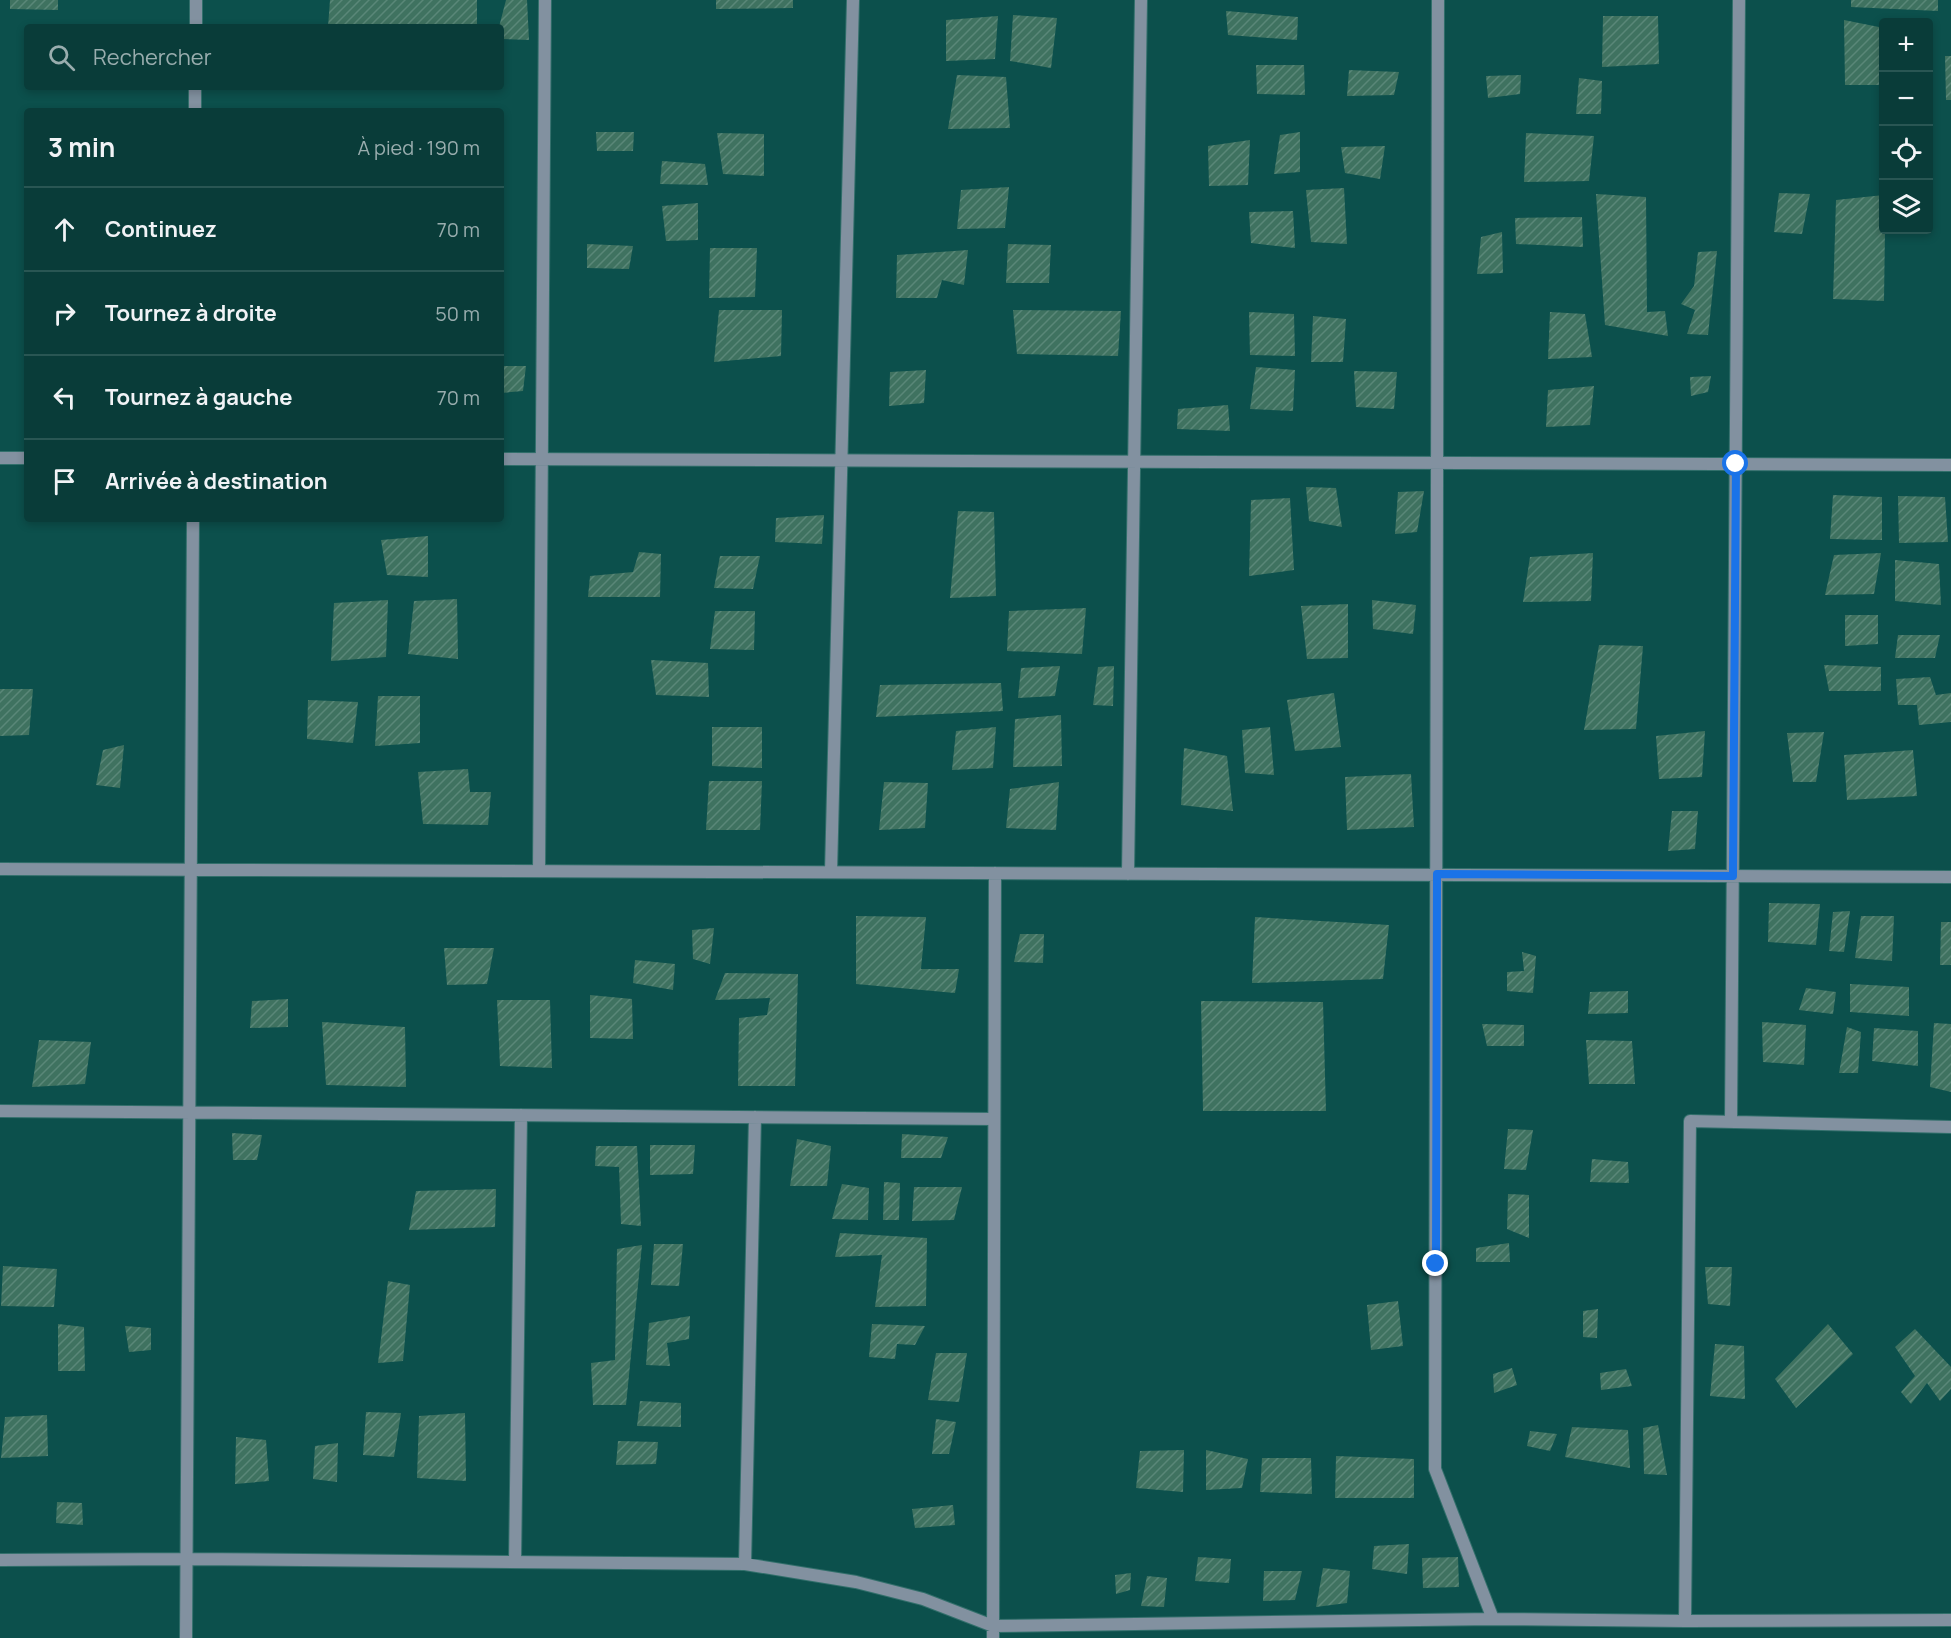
<!DOCTYPE html>
<html lang="fr">
<meta charset="utf-8">
<style>
:root{--surface:#093c39;--page:#174744;--text:#f1f3f6;--muted:#99adae;--line:#295653}
body{margin:0;font-family:Manrope,sans-serif;background:var(--page);color:var(--text)}
.controls{position:absolute;right:18px;top:18px;display:grid;overflow:hidden;border-radius:6px;box-shadow:0 3px 9px #0003}
.controls button{width:54px;height:54px;display:grid;place-items:center;padding:0;border:0;border-bottom:2px solid var(--line);background:var(--surface);color:var(--text);font:30px sans-serif}
.stop{position:absolute;width:18px;height:18px;margin:-14px;border:4px solid #1a73e8;border-radius:50%;background:#fff}
.stop.end{background:#1a73e8;border-color:#fff;box-shadow:0 2px 6px #0008}
.list{margin:0;padding:0;list-style:none}
h2{display:flex;justify-content:space-between;align-items:center;height:78px;margin:0;padding:0 24px;font-size:26px}
h2 small{font-size:20px;font-weight:400;color:var(--muted)}
.list li{display:grid;grid-template-columns:39px 1fr auto;gap:18px;align-items:center;box-sizing:border-box;height:84px;padding:0 24px;border-top:2px solid var(--line)}
.list b{display:block;font-size:22px;white-space:nowrap}
.list em{font-size:20px;font-style:normal;color:var(--muted)}
.icon{flex:none;width:33px;height:33px;fill:none;stroke:currentColor;stroke-width:2;stroke-linecap:round;stroke-linejoin:round}
.map{position:relative;flex:none;width:1951px;height:1638px;overflow:hidden}
.search{position:absolute;background:var(--surface);box-shadow:0 3px 9px #0003;left:24px;top:24px;width:480px;height:66px;display:flex;align-items:center;gap:15px;box-sizing:border-box;padding:0 21px;border-radius:6px;color:var(--muted);font-size:22px}
.panel{position:absolute;background:var(--surface);box-shadow:0 3px 9px #0003;left:24px;top:108px;width:480px;height:414px;border-radius:6px}
.map>svg:first-child{display:block}
.building{fill:url(#building-hatch)}
.lines{fill:none;stroke-linecap:round;stroke-linejoin:round}
.street-casing{stroke:#326f6b;stroke-width:14}
.street{stroke:#8291a0;stroke-width:12}
.route{stroke:#1a73e8;stroke-width:8}
</style>
<div class="map">
<svg width="1951" height="1638" viewBox="0 0 1951 1638">
<defs>
<pattern id="building-hatch" width="6" height="6" patternUnits="userSpaceOnUse" patternTransform="scale(1.5)"><rect width="6" height="6" fill="#3f7260"/><path d="M-1 1l2-2M0 6l6-6M5 7l2-2" fill="none" stroke="#5a8778"/></pattern>
</defs>
<rect width="100%" height="100%" fill="#0c504c"/>
<path class="building" d="M10,0H58V10L10,9Z
M330,0H477V27H328Z
M506,0H527L529,40L501,39V27H499Z
M716,0H793V8L716,9Z
M1851,0H1938V11L1851,7Z
M1226,11L1298,17L1297,40L1228,35Z
M1013,15L1057,18L1051,68L1010,61Z
M998,16L995,59L946,61V20Z
M1603,16H1658L1659,64L1602,67Z
M1844,20L1879,27L1881,85H1845Z
M1945,56H1951V100H1946Z
M1256,65H1304L1305,95L1257,94Z
M1349,70L1399,72L1394,95L1347,96Z
M957,75L1006,77L1010,128L948,129Z
M1521,75L1520,94L1488,98L1486,76Z
M1579,78L1602,81L1601,114H1576Z
M596,132H634L633,151H597Z
M1300,132V172L1274,174L1280,135Z
M717,133L764,134V176L723,174Z
M1526,133L1594,136L1589,181L1524,182Z
M1250,140L1248,185L1209,186L1208,146Z
M1385,146L1380,179L1345,173L1341,147Z
M662,161L705,164L708,185L660,184Z
M1009,187L1005,228L957,229L961,190Z
M1344,188L1347,244L1311,242L1306,190Z
M1779,193L1810,194L1802,234L1774,232Z
M1596,194L1646,197L1647,312L1665,311L1668,336L1605,325Z
M1884,195V230H1885L1884,301L1833,299L1836,200Z
M698,203V240L666,241L662,206Z
M1293,211L1295,248L1251,243L1249,212Z
M1582,217L1583,247L1516,244L1515,218Z
M1502,232L1503,273L1477,274L1481,237Z
M587,244L633,246L629,269L587,268Z
M1008,244L1051,245L1049,283H1006Z
M710,248H757L755,297L709,298Z
M968,250L964,285L942,280L937,298H896L897,255Z
M1717,251L1708,335L1687,334L1695,310L1681,304L1694,286L1698,252Z
M719,310H782L781,356L714,362Z
M1013,310L1121,311L1118,356L1017,354Z
M1249,312L1294,314L1295,356L1250,355Z
M1550,312L1585,314L1592,357L1548,359Z
M1313,316L1346,319L1343,362H1311Z
M501,366H526L523,391L501,393Z
M1256,367L1295,370L1293,411L1250,409Z
M926,370L924,403L889,406L890,372Z
M1354,371L1397,372L1394,409L1356,407Z
M1711,376L1708,392L1691,396L1690,377Z
M1594,386L1590,425L1546,427L1548,390Z
M1228,405L1230,431L1177,429L1178,409Z
M1306,487L1336,488L1342,527L1309,521Z
M1424,491L1417,532L1395,534L1398,492Z
M1833,495L1882,497V540L1830,539Z
M1898,496L1945,497L1948,542L1899,543Z
M1290,498L1294,570L1249,576L1251,500Z
M958,511L994,512L996,596L950,598Z
M824,515L822,544L775,542L776,518Z
M428,536V577L387,575L381,540Z
M639,552L661,554L660,597H588L590,576L633,572Z
M1593,553L1591,601L1523,602L1530,557Z
M1881,553L1874,594L1825,595L1834,555Z
M720,556H760L753,589L714,588Z
M1895,560L1939,564L1941,605L1895,601Z
M457,599L458,659L408,654L414,601Z
M388,600L386,657L331,661L334,603Z
M1372,600L1416,605L1413,634L1373,629Z
M1348,604V658L1307,659L1301,606Z
M1086,608L1082,654L1007,651L1009,611Z
M715,611H755L754,650L710,649Z
M1845,615H1878V644L1845,646Z
M1898,635H1940L1935,658H1895Z
M1599,645L1643,646L1636,729L1584,730Z
M651,660L708,663L709,697L656,695Z
M1824,665L1881,667V691H1829Z
M1060,666L1055,696L1018,698L1021,668Z
M1114,666L1113,706L1093,705L1098,667Z
M1930,677L1936,695L1951,693V722L1919,725L1917,705H1898L1896,679Z
M1001,683L1003,711L876,717L880,685Z
M0,689H33L29,735L0,736Z
M1334,693L1341,747L1295,751L1287,700Z
M378,696H420V743L375,746Z
M308,700L358,702L353,743L307,739Z
M1061,715L1062,766L1013,767L1015,719Z
M712,727H762V768L712,766Z
M996,727L993,768L952,770L956,731Z
M1270,727L1274,775L1245,773L1242,730Z
M1705,731L1702,777L1659,779L1656,736Z
M1824,732L1816,782H1793L1787,733Z
M124,745L120,788L96,785L103,750Z
M1184,748L1227,756L1233,811L1181,805Z
M1913,750L1917,796L1847,800L1844,755Z
M468,769L470,792H491L488,825L423,824L418,772Z
M1411,774L1414,827L1347,830L1345,777Z
M709,781H762L760,830H706Z
M884,782L928,783L925,828L879,830Z
M1059,782L1056,830L1006,828L1010,789Z
M1672,811H1698L1695,849L1668,851Z
M1769,903L1820,904L1816,945L1768,942Z
M1850,911L1844,952L1829,951L1833,912Z
M856,916L926,917L921,969H959L955,993L856,984Z
M1861,916H1894L1892,961L1855,958Z
M1255,917L1389,925L1383,979L1252,983Z
M1941,922H1951V965H1940Z
M714,928L710,964L693,959L692,930Z
M1020,934H1044L1043,963L1014,962Z
M444,948H494L487,984L447,985Z
M1522,952L1536,956L1533,993L1507,991V972L1524,971Z
M635,960L675,964L673,990L633,983Z
M725,973L798,974L795,1086H738L739,1018L767,1015L770,998L715,1000Z
M1850,984L1909,987V1016L1850,1012Z
M1806,988L1836,992L1833,1014L1799,1010Z
M1628,991V1013L1588,1014L1590,992Z
M590,995L632,999L633,1039L590,1038Z
M288,999V1027L250,1028L252,1001Z
M497,1000H550L552,1068L500,1066Z
M1201,1001L1323,1002L1326,1111H1203Z
M322,1022L405,1027L406,1087L326,1085Z
M1762,1022L1806,1025L1804,1065L1763,1062Z
M1934,1023L1951,1024V1092L1930,1087Z
M1482,1024L1524,1025V1046H1487Z
M1847,1027L1861,1032L1858,1073H1839Z
M1874,1028L1918,1031V1066L1872,1061Z
M39,1040L91,1042L85,1084L32,1087Z
M1586,1040L1632,1041L1635,1084H1589Z
M1508,1129L1533,1130L1526,1170L1504,1169Z
M232,1133L262,1135L257,1160H233Z
M902,1134L948,1137L941,1158H901Z
M797,1139L831,1146L827,1186H790Z
M650,1145H695L693,1174L650,1175Z
M596,1146H637L641,1226L621,1224L619,1167L595,1166Z
M1592,1159L1628,1162L1629,1183L1590,1182Z
M884,1182L900,1183L899,1220H883Z
M842,1184L869,1188L868,1220L832,1219Z
M914,1187H962L954,1220L912,1221Z
M496,1189L495,1227L409,1230L416,1191Z
M1508,1194L1529,1195V1238L1507,1229Z
M840,1233L927,1238L926,1306L875,1307L882,1255L835,1257Z
M1509,1243L1510,1262H1476V1248Z
M654,1244H683L679,1286L651,1285Z
M642,1245L626,1405H593L591,1363L615,1360L617,1249Z
M3,1266L57,1269L54,1307L1,1306Z
M1705,1267H1732L1730,1306L1708,1304Z
M388,1281L410,1285L403,1361L378,1363Z
M1398,1301L1403,1346L1371,1350L1367,1305Z
M1598,1309L1597,1338L1583,1337V1311Z
M690,1316L689,1339L667,1343L670,1366L646,1365L649,1323Z
M58,1324L84,1327L85,1371H58Z
M872,1324L925,1326L915,1345L897,1344L895,1359L869,1357Z
M1828,1324L1853,1354L1796,1408L1775,1379Z
M125,1326L151,1328V1350L129,1352Z
M1915,1329L1951,1367V1389L1940,1401L1927,1383L1911,1404L1901,1392L1915,1376L1895,1347Z
M1715,1344L1744,1346L1745,1399L1710,1396Z
M936,1353H967L959,1402L928,1400Z
M1512,1368L1517,1385L1494,1393L1493,1374Z
M1626,1369L1632,1386L1601,1390L1600,1373Z
M640,1401L681,1403V1427L637,1426Z
M366,1412L401,1413L394,1457L363,1455Z
M465,1413L466,1481L417,1478L419,1416Z
M47,1415L48,1456L1,1458L5,1417Z
M936,1419L956,1422L949,1454H932Z
M1658,1425L1667,1475L1644,1474L1643,1428Z
M1572,1427L1628,1430L1630,1468L1565,1457Z
M1530,1431L1557,1434L1550,1451L1527,1446Z
M236,1437L266,1440L269,1481L235,1484Z
M618,1441L658,1442L656,1464L616,1465Z
M338,1443L337,1482L313,1479L315,1446Z
M1184,1450L1183,1492L1136,1488L1140,1451Z
M1206,1450L1248,1459L1242,1488L1206,1490Z
M1336,1456L1414,1459V1498H1335Z
M1262,1458H1311L1312,1494L1260,1492Z
M57,1502L82,1503L83,1525L56,1523Z
M953,1505L955,1525L915,1528L912,1509Z
M1409,1544L1407,1574L1372,1569L1374,1546Z
M1198,1557L1231,1559L1229,1583L1195,1581Z
M1458,1557L1459,1587L1423,1588L1422,1558Z
M1323,1568L1350,1571L1347,1603L1316,1607Z
M1264,1571H1302L1295,1600L1263,1601Z
M1131,1573L1130,1590L1116,1594L1115,1575Z
M1147,1576L1167,1578L1164,1607L1141,1606Z"/>
<g class="lines">
<g class="street-casing">
<path id="street" d="M1438,0L1435,1469L1493,1619
M196,27V0
M195,111V87
M0,458H27
M501,459L1951,465
M0,869L1951,877
M539,871L545,0
M831,872L853,0
M1128,874L1141,0
M0,1111L994,1119
M1731,1122L1739,0
M0,1560L187,1559L745,1564L856,1582L923,1599L993,1626L1493,1619L1685,1621L1951,1620
M515,1562L521,1115
M745,1564L755,1117
M1685,1621L1690,1121L1951,1127
M186,1638L193,519
M993,1638L995,873"/>
</g>
<use href="#street" class="street"/>
</g>
<g class="lines">
<path class="route" d="M1436,1264L1437,874L1733,876L1736,464"/>
</g>
</svg>
<div class="controls">
<button>+</button>
<button>−</button>
<button><svg class="icon" aria-label="locate" viewBox="0 0 24 24"><circle cx="12" cy="12" r="6"/><path d="M12 2v4M12 18v4M2 12h4M18 12h4"/></svg></button>
<button><svg class="icon" aria-label="layers" viewBox="0 0 24 24"><path d="M12 4l9 5-9 5-9-5zM3 14l9 5 9-5"/></svg></button>
</div>
<div class="stop" style="left:1736px;top:464px"></div>
<div class="stop end" style="left:1436px;top:1264px"></div>
<div class="search"><svg class="icon" aria-label="search" viewBox="0 0 24 24"><circle cx="10" cy="10" r="6"/><path d="M15 15l6 6"/></svg>Rechercher</div>
<section class="panel">
<h2>3 min<small>À pied · 190 m</small></h2>
<ul class="list">
<li><svg class="icon" aria-label="ahead" viewBox="0 0 24 24"><path d="M12 20V5M6 11l6-6 6 6"/></svg><div><b>Continuez</b></div><em>70 m</em></li>
<li><svg class="icon" aria-label="right" viewBox="0 0 24 24"><path d="M7 20v-9h11M14 6l5 5-5 5"/></svg><div><b>Tournez à droite</b></div><em>50 m</em></li>
<li><svg class="icon" aria-label="left" viewBox="0 0 24 24"><path d="M17 20v-9H6M10 6l-5 5 5 5"/></svg><div><b>Tournez à gauche</b></div><em>70 m</em></li>
<li><svg class="icon" aria-label="arrive" viewBox="0 0 24 24"><path d="M6 21V4h12l-3 4 3 4H6"/></svg><div><b>Arrivée à destination</b></div></li>
</ul>
</section>
</div>
